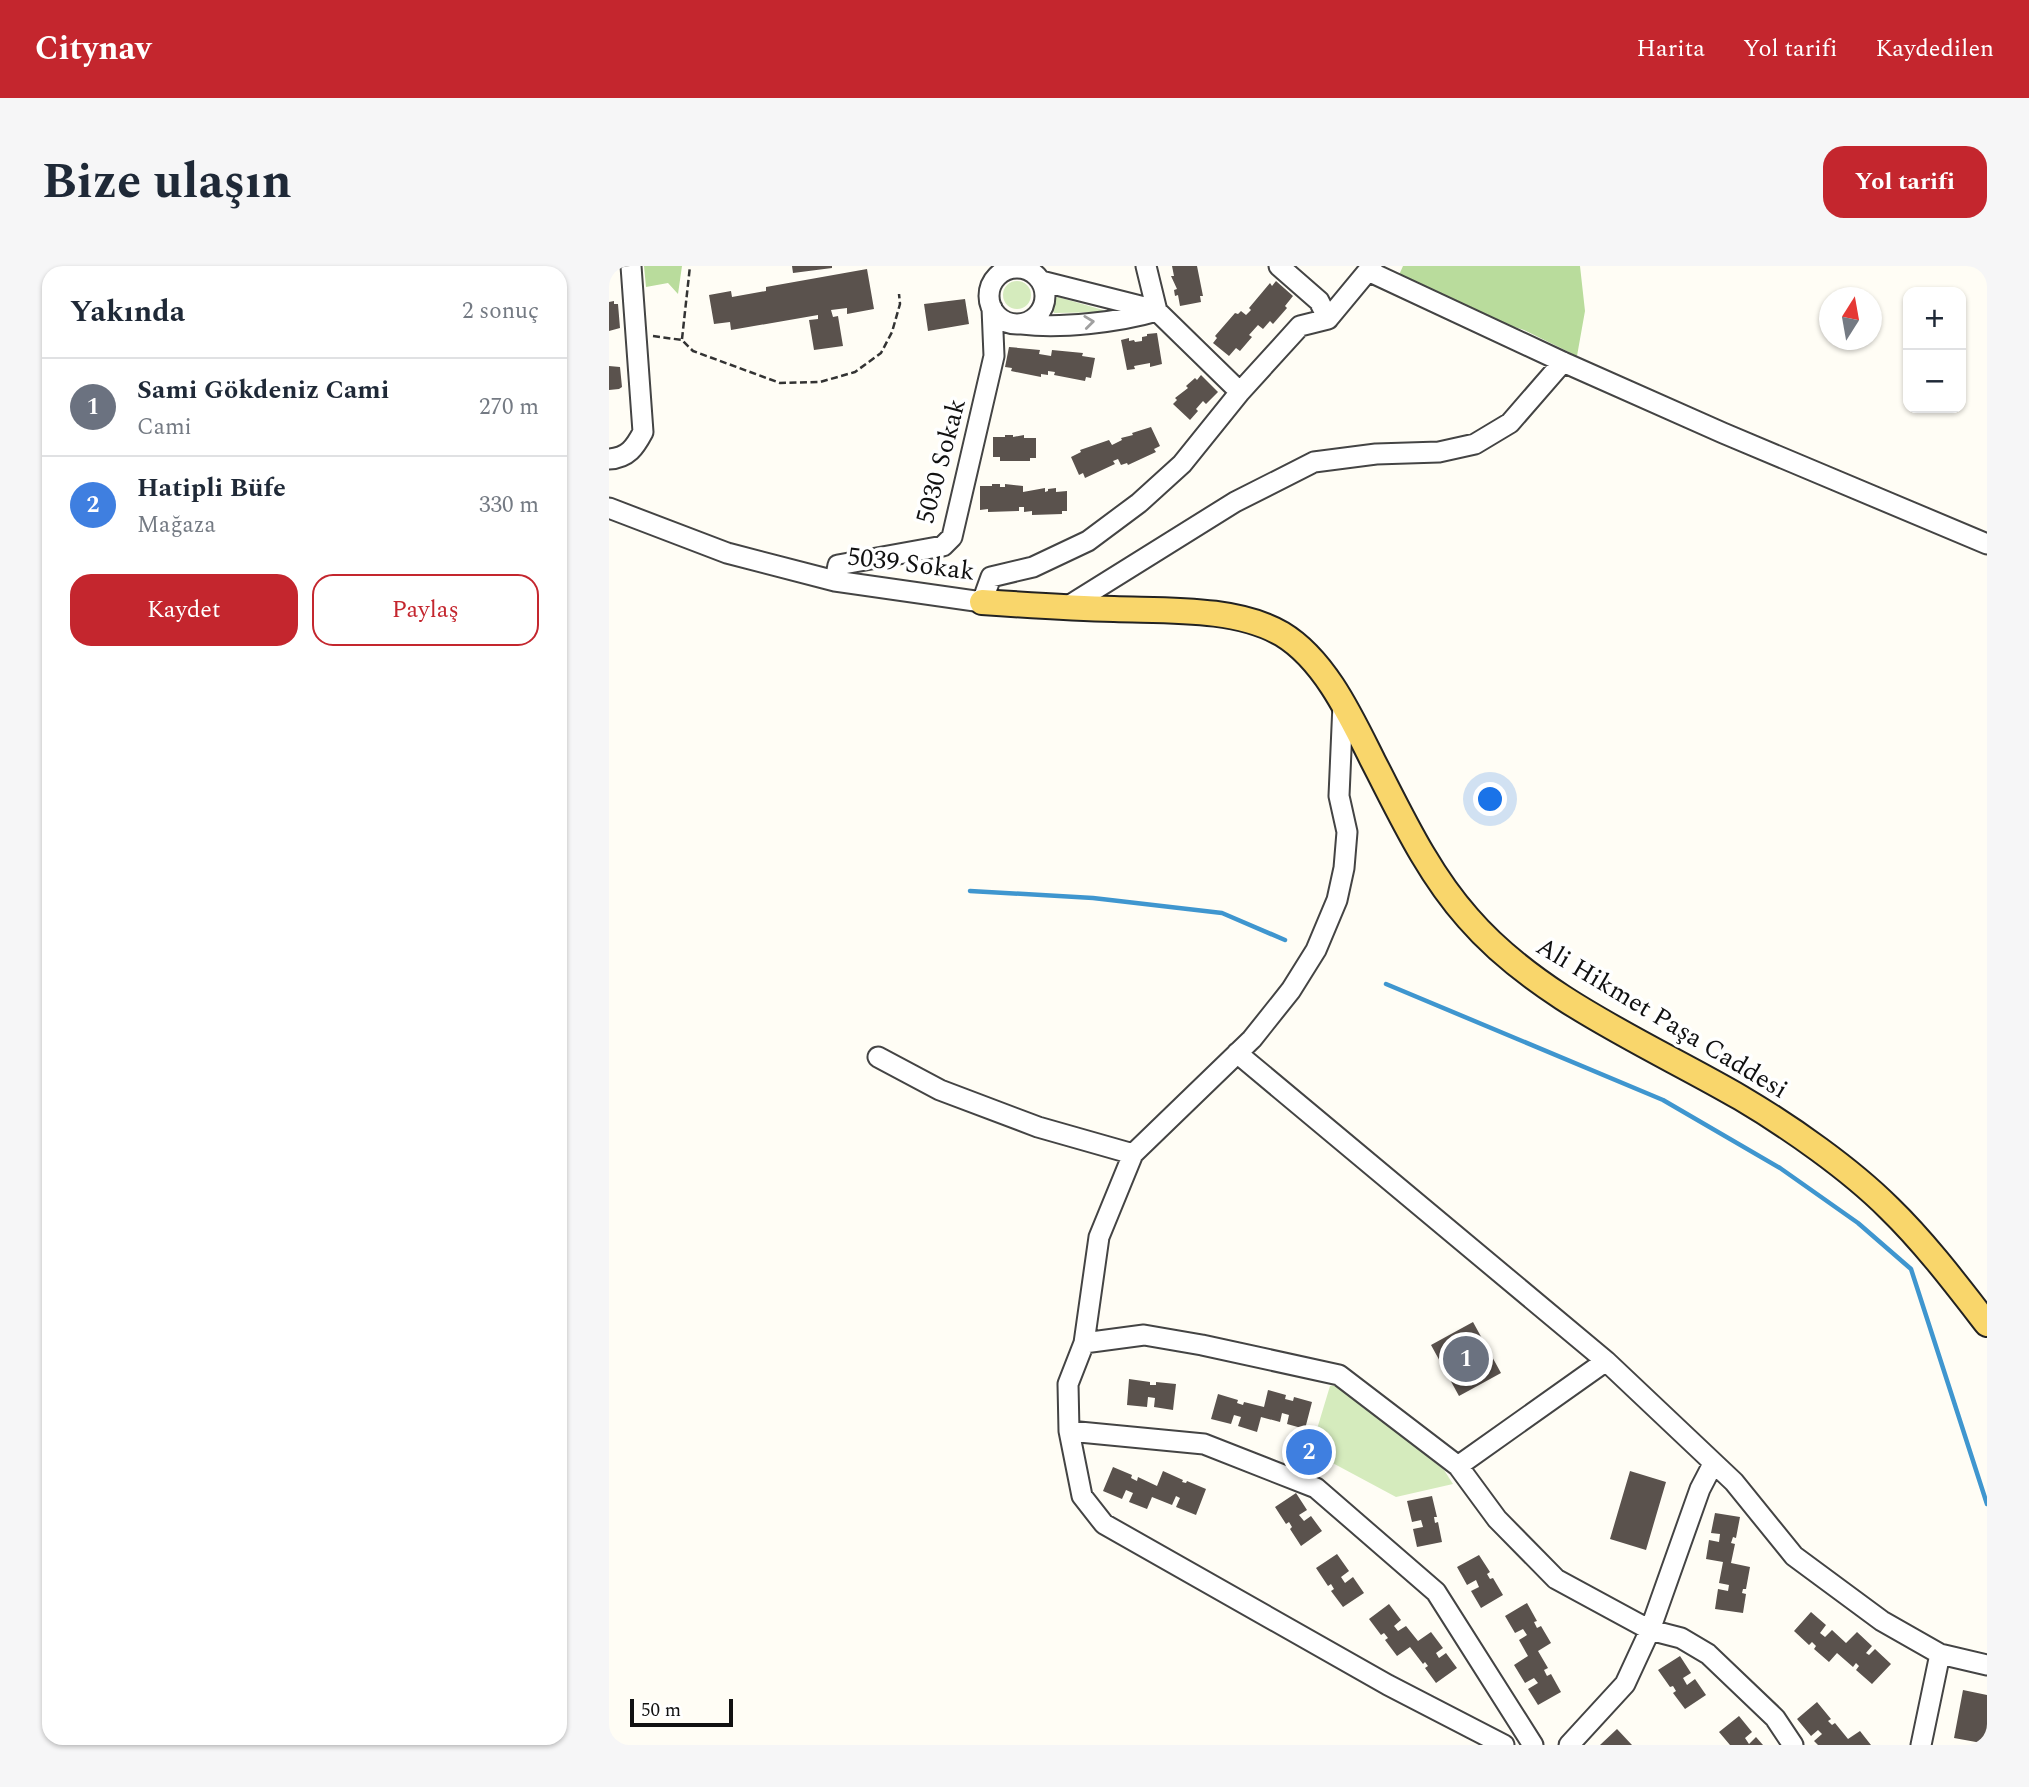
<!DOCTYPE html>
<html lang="tr">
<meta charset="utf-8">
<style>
:root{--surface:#fff;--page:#f6f6f7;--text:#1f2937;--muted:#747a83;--line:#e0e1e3;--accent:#c4262e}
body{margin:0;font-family:Spectral,serif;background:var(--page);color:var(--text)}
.controls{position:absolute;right:21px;top:21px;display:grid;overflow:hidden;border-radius:14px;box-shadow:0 2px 5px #0004}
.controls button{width:63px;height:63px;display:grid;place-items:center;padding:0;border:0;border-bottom:2px solid var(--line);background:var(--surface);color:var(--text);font:35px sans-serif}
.compass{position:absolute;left:1210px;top:21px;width:63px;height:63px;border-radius:50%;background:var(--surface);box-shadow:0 2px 5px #0004;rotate:11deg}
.scale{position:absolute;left:21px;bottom:18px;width:103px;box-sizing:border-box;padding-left:7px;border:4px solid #111;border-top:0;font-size:19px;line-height:24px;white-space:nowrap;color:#111;-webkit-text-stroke:5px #fff;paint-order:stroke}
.you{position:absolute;left:882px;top:534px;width:24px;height:24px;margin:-18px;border:5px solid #fff;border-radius:50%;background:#1a73e8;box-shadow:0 0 0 10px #1a73e833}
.badge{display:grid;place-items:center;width:46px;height:46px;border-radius:50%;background:var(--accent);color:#fff;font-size:23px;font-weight:700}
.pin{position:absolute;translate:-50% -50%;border:4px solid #fff;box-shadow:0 2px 7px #0006}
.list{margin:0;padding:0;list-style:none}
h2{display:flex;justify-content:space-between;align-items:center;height:91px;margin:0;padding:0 28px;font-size:30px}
h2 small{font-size:23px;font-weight:400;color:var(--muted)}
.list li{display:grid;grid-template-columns:46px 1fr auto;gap:21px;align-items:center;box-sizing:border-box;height:98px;padding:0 28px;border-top:2px solid var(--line)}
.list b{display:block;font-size:26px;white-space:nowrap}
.list p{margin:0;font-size:23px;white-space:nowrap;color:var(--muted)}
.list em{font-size:23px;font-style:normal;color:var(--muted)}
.actions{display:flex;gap:14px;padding:21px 28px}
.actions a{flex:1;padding:16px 0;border:2px solid var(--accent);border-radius:21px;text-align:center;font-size:24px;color:var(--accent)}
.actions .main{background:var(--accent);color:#fff}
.map{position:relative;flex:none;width:1378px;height:1479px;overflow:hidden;border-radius:21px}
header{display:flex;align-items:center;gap:42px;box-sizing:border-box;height:98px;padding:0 35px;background:var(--accent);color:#fff}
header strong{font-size:33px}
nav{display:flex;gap:38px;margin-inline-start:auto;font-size:24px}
.intro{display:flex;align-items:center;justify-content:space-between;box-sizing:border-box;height:168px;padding:0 42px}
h1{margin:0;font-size:49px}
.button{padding:18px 32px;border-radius:21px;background:var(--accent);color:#fff;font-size:24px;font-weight:700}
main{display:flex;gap:42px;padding:0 42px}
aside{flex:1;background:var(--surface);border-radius:21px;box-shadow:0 2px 5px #0004}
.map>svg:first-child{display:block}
.green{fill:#d5ebbd}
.forest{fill:#b9dc9c}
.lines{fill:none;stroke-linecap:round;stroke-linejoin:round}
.stream{stroke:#3f96cf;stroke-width:4.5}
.building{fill:#5a524d}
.minor-casing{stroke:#444;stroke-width:23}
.major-casing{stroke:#222;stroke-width:28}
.path{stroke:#333;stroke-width:2.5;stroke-dasharray:7 3.5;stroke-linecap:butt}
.minor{stroke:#fff;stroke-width:19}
.major{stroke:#f9d66b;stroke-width:24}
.oneway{stroke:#a0a0a0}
.labels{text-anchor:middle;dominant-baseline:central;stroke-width:7;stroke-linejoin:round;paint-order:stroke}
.street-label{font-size:26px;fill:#111;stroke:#fff}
</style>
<header>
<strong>Citynav</strong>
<nav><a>Harita</a><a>Yol tarifi</a><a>Kaydedilen</a></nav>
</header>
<div class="intro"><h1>Bize ulaşın</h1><a class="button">Yol tarifi</a></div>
<main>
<aside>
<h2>Yakında<small>2 sonuç</small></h2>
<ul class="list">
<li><span class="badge" style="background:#6b7280">1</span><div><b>Sami Gökdeniz Cami</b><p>Cami</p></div><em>270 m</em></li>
<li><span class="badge" style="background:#3f7fe0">2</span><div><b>Hatipli Büfe</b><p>Mağaza</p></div><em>330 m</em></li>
</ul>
<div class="actions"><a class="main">Kaydet</a><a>Paylaş</a></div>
</aside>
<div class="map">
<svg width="1378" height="1479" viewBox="0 0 1378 1479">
<rect width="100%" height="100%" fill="#fffdf5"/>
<path class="green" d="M394 29a14 14 0 1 1 28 0a14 14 0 1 1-28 0Z
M449,31L501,46L445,47L442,40L443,33Z
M730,1119L835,1204L844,1218L787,1231L718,1194L705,1173L721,1120Z"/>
<path class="forest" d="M35,0H73L69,28L59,17L37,21Z
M794,0H971L976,45L968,90L915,64L827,36L790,9Z"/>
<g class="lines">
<path class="stream" d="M361,625L484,632L613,647L676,674
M777,718L1054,834L1171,902L1249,957L1302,1003L1378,1238"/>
</g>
<path class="building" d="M183,0H223V2L184,7Z
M563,0H588L594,30H591L592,36L571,40L569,29L566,30L565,24L568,23L562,10H565Z
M258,3L265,43L238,48V42L222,44L224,51L229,50L234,80L205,84L200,54L209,53V49L122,64L121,56L105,58L100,29L122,25L123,31L157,25V21Z
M667,15L684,30L676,40L678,42L664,58L661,55L654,63L649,59L640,69L643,71L631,85L627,82L620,90L604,77L608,72L606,70L626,47L629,48L632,45L637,49L642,44L640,42L661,17L663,20Z
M356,33L360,58L319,65L315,38Z
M5,35V38H9L11,62L0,65V36Z
M548,67L553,98L541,101V97L525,100L526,103L518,104L512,74L520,72V75L525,74L526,76L533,75V71L538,70V68Z
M400,81L431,84L430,88L442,90L443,84L474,87L473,90L486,92L482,112L477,111L476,115L445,109L446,106L439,105V109L432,108V111L402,105L403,102L396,101Z
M0,100L11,101L13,121L10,123L0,124Z
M592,109L609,126L597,138L594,135L587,143L589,145L581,154L564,138L568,134L566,132L579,122L577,120L586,112L588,114Z
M542,161L551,180L545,183L547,186L519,199L518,197L512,199L509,193L504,195L506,198L476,212L474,207L470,209L462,191L472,186L471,184L500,174L503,179L513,174L512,172L524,169L523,167Z
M396,169H404V171L415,169V172H427V192H421V195H391V191H384V171H396Z
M383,218H391V221H396V218L414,220V226L436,222V226L439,225V223L447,222V226L458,225V245H453V248L423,249V245L415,246V241H410V245L379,246V243L371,244V220H383Z
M864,1056L892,1107L850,1130L822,1079Z
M520,1113L541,1116V1119H547V1116L567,1118L564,1144L545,1141L546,1132L539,1131L538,1141L518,1139Z
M659,1124L677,1129L676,1133L684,1135L685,1131L703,1136L696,1163L678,1158L680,1149L673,1147L671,1156L652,1151L648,1166L629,1160L632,1151L625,1149L622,1158L602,1153L609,1128L629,1134L628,1137L634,1139L635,1136L655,1141Z
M697,1181L706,1185L703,1191L694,1187Z
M504,1201L523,1209L522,1212L528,1215L529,1211L548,1220L554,1205L574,1214L573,1216L577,1217L578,1215L597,1223L587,1249L567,1241L571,1232L567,1230L563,1239L543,1231L538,1243L520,1236L524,1227L517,1224L513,1233L494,1225Z
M1021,1205L1057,1216L1037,1284L1001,1273Z
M687,1227L698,1244L690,1249L695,1255L702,1250L713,1265L692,1280L681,1263L683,1261L680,1256L677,1258L666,1241Z
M823,1230L828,1251H825L826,1257L829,1256L833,1276L808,1281L804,1263L814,1261L812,1254L803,1256L798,1235Z
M1106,1247L1131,1251L1127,1272L1124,1271L1122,1277L1126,1278L1122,1297L1141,1301L1137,1323H1134L1133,1327L1137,1328L1134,1347L1106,1343L1109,1323L1119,1325L1120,1319L1110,1317L1114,1296L1097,1293L1100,1274L1110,1276L1111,1268L1102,1267Z
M728,1288L740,1305L732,1311L736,1317L744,1311L755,1327L734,1341L722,1325L725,1323L722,1318L719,1320L707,1302Z
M870,1289L881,1306L878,1308L881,1313L884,1312L894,1329L872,1342L862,1325L870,1321L867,1314L858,1319L848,1301Z
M918,1337L928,1355L925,1356L928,1362L932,1360L942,1377L929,1385L939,1402L935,1404L938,1410L942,1408L952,1426L929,1439L919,1423L929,1417L925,1412L916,1417L905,1399L919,1390L910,1374L918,1369L914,1363L906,1367L896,1350Z
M780,1338L792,1354L785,1360L789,1365L797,1360L809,1375L822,1366L834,1382L827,1387L830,1392L837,1387L848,1402L827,1417L816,1402L819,1400L816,1396L814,1398L801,1381L788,1390L776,1374L779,1372L775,1367L772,1369L760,1353Z
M1202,1346L1217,1359L1211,1367L1216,1371L1223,1364L1237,1377L1248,1366L1263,1380L1257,1387L1260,1389L1266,1383L1282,1398L1263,1418L1247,1404L1250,1400L1247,1397L1244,1401L1228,1387L1220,1396L1205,1383L1207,1380L1203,1376L1200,1379L1185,1365Z
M1071,1390L1082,1407L1074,1412L1078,1419L1086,1413L1097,1429L1076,1443L1064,1427L1067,1425L1064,1420L1061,1421L1049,1404Z
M1354,1424L1378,1429V1478L1345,1472Z
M1208,1436L1222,1453L1219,1455L1223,1459L1226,1457L1239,1473L1251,1465L1262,1479H1209L1205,1475L1213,1468L1209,1464L1202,1470L1188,1453Z
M1130,1450L1143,1466L1136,1472L1140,1478L1147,1471L1154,1479H1121L1110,1466Z
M1008,1463L1023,1479H991Z"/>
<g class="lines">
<g class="minor-casing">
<path id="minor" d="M537,0L548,45L631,126
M670,0L710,35L719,53
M380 30a28 28 0 1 1 56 0a28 28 0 1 1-56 0Z
M759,5L954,96L1114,167L1378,278
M432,15L547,44
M413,58C451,63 511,56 548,45
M0,193C19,192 26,181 34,166L22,0
M0,242L118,287L226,315L373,336L382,311L424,301L479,275L530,237L573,198L631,126L691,60L719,53L763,0
M226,315L229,299L334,280L343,271L385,90L383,42
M456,342L626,236L705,196L767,188L830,186L866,178L901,157L954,96
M734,438L730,530L738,566L735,602L728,634L707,684L682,724L643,773L524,888L490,971L475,1077L459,1118L460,1165L473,1230L495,1258L779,1419L895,1479
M628,787L997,1095L1125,1216L1185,1290L1273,1355L1331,1388L1378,1399
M269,791L331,824L429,861L524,888
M475,1077L535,1069L593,1079L730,1109L849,1200L888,1253L947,1313L1041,1364L1072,1372L1099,1388L1166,1452L1184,1479
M460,1165L595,1178L707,1222L827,1326L924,1479
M849,1200L997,1095
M960,1479L1016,1418L1041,1364L1091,1223L1104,1198
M1312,1479L1331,1388"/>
</g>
<g class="major-casing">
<path id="major" d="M373,336C417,339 461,342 505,343C556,345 627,341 673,368C716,394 742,451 764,495C792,549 818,606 859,652C929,733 1041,779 1132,832C1181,861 1241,903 1280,942C1316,977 1347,1018 1378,1058"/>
</g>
<path class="path" d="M44,70L73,74L84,85L171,117L211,116L246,106L272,87L283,66L291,38L290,28
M73,73L81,0"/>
<use href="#minor" class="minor"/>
<use href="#major" class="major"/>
</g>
<defs><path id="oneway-chevron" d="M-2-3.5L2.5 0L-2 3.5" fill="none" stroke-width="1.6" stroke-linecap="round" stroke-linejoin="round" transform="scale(1.75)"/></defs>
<use class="oneway" href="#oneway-chevron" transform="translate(480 56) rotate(-7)"/>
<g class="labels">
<g class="street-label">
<text transform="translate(332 195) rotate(-75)">5030 Sokak</text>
<text transform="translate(302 298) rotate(7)">5039 Sokak</text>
<text transform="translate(1053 752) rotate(31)">Ali Hikmet Paşa Caddesi</text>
</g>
</g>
</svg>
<div class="controls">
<button>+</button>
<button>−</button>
</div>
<svg class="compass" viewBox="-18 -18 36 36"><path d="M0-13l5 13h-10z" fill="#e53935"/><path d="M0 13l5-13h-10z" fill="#747a83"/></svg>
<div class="scale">50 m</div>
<div class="you"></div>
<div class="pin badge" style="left:857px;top:1093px;background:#6b7280">1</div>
<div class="pin badge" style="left:700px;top:1186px;background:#3f7fe0">2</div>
</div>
</main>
